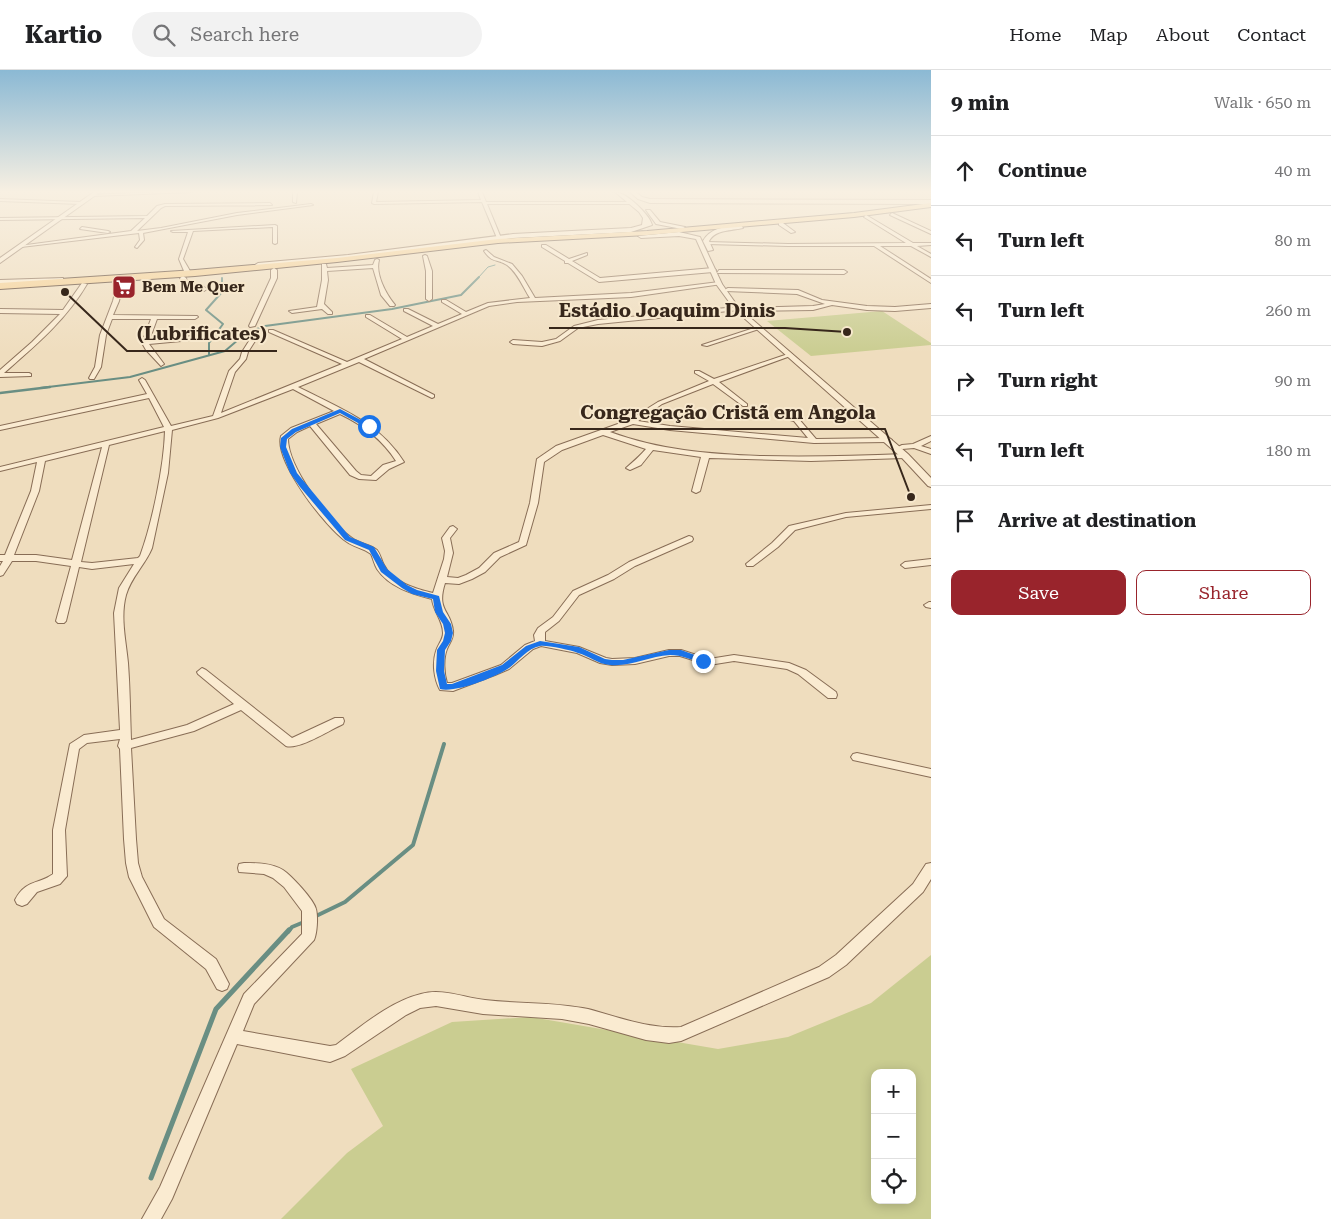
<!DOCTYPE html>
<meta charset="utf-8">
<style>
:root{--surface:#fff;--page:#f2f2f2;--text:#202124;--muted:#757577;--line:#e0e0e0;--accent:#99242c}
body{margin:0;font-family:"Roboto Serif",serif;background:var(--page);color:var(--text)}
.controls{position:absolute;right:15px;bottom:15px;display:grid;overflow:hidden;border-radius:10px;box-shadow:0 2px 12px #0003}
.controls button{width:45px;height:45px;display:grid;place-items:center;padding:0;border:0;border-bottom:1px solid var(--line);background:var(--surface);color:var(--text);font:25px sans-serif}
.stop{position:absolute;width:15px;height:15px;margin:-11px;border:4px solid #1a73e8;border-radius:50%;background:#fff}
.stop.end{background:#1a73e8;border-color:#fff;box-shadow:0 1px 5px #0008}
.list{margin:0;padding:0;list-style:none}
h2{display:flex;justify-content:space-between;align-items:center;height:65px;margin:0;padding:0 20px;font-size:21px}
h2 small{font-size:16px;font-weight:400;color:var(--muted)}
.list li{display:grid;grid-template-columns:32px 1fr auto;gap:15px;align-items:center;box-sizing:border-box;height:70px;padding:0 20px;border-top:1px solid var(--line)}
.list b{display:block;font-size:19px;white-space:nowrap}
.list em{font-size:16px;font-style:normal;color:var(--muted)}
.actions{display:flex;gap:10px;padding:15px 20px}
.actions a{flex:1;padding:11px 0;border:1px solid var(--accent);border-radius:10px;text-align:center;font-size:18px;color:var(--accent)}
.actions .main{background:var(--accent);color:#fff}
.icon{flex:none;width:28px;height:28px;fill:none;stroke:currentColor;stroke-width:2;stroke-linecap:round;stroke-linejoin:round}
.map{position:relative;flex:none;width:931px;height:1149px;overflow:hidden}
header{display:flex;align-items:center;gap:30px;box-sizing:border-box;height:70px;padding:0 25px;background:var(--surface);border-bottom:1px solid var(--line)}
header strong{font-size:24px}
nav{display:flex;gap:28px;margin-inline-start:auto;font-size:18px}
.search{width:350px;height:45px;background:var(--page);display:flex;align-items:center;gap:12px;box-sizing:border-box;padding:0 18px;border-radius:28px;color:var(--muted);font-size:19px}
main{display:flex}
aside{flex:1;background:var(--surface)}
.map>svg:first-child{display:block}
.green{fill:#cacd91;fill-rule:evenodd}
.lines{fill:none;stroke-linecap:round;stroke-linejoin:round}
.stream-far4{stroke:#698e83;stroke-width:1}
.stream-far3{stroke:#698e83;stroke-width:2}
.stream-far2{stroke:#698e83;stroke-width:2.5}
.stream-far1{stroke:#698e83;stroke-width:4}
.stream{stroke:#698e83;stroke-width:5}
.minor-casing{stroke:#886d56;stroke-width:2}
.tertiary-casing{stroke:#886d56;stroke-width:2}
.primary-casing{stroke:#553c2b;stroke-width:2}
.minor{fill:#faebd1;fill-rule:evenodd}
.tertiary{fill:#faebd1;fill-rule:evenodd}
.primary{fill:#f5d093;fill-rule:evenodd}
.route{fill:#1a73e8}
.labels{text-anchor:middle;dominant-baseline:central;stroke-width:4;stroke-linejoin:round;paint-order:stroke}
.far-poi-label{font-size:15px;font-weight:bold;fill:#37271b;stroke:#f7e8cd;text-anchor:start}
.leader{fill:none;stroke:#37271b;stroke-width:2}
.callout-dot{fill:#37271b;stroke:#f7e8cd;stroke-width:2}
.callout-label{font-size:19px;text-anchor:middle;font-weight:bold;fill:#37271b;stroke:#f7e8cd;stroke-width:4;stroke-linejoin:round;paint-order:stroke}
</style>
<header>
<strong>Kartio</strong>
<div class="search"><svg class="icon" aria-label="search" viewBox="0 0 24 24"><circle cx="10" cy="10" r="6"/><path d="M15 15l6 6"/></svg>Search here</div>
<nav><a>Home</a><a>Map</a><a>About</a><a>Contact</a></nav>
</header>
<main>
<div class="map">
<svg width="931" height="1149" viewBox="0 0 931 1149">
<rect width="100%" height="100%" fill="#efddbe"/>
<path class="green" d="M882,241L931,273V275L811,286L767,251Z
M931,885V1149H281L347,1083L383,1056L351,999L452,952L531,947L718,979L788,967L871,933ZM875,1003H912V1130H875Z"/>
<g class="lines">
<path class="stream-far4" d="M478,208L488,197L495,195"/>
<path class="stream-far3" d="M209,285V273L223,254L206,240L222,222V208
M40,318L130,307L225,281L246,263L265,256L392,239L461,225L479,207"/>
<path class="stream-far2" d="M0,323L50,317"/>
<path class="stream-far1" d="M314,847L345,832L413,775L444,674
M288,862L292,857L304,852"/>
<path class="stream" d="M151,1108L216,939L289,860"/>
<g class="minor-casing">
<path id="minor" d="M157,122H193L92,126L90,125Z
M293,122H297L296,133L293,132Z
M374,122H378L376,132L481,130L478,122H482L486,132H631L633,133L631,134H487L501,168L499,169L497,168L482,132L374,134L372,133Z
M0,129L81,132L83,133L81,134L0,131Z
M270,133L272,135L165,136L161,138L137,161L161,158L237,143L311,134L313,135L237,145L143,163L144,170L137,178L135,177L140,170L139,163L21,177L19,176L131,161L145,148L0,150V148L147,146L157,136L165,134Z
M892,143L931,161V164L890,145Z
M866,145L913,173H931V175L917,176L931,184V187L911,176H880L931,209V213L874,176H788L707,174L705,173L707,172L788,174L906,173L864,147Z
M779,153H783L795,162L791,163L779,155Z
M275,155L277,156V173L275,174L273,173V157L193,161L183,189L190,201L187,203L184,201L179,189L188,162H173L171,161Z
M82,157L108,161L110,162L108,163L80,159Z
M542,175H546L569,189L587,183V185L572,191L600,208L713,198L716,200L713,202L599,212L568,193H565V191L542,177Z
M486,180L494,187L512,194L522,206L535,228L631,223L719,212L722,214L631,227L517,232L489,236L364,289L434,325V327L432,328L359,292L298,317C339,338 379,352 404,392L389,399L376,410L359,409L350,405L310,356L297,362L288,369C288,397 329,452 352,468C360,474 370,474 377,480C381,485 381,490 384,495C392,512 416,519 433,523L444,489L445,481L442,468L450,457L453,456L457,459L450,468L453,483L447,507L458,508L466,505L479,498L494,483L519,472L530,433L537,389L556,376L629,350L658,332L709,311L695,303V301H699L714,309L788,284L793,285L719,312L747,334V336H743L713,314L662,334L638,351L670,356L808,368L794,351L775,346V344L777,343L798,348L816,369L888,368L892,370L888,372L814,373L670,360L633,354L610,362C659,380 708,384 760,386C808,387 857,386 905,384L909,386L905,388L811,391L709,388L700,421L696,423L692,421L701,387L653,380L641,395L630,400L626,398C633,392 640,386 646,379L603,365L562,380L544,392L538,433L526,475L500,487L485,502L472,509L459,514L445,513C436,541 451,540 453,561C454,568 450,572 447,579C443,589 444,603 447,613H452L501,595L525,575L535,571L534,565L538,558L553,547L573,521L608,505L629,492L689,466L692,467L693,469L692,471L635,496L614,509L579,525L559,551L545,562V571L579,577L606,588L612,589L635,588L669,580H681L709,589L734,585L789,593L806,600L836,622L837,625L836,628H828L798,604L787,599L734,591L709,595L680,586H669L635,594L612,595L600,593L577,583L541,576L533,579L509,599L495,605L453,621L440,620C434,609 432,593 436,581C438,574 443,570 443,563C443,550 433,541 432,529C412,524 389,517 377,499C374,494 373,488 371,484C363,478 354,477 347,472C326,458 274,391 281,366L291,358L334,341L293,319L218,348L172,360L168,403L152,478C145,495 131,507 126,525C120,547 126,571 128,593C130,619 130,644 131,670L187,655L234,634L198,604L197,602L202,598L206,600L292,668L335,648H343L344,651L343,654C330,660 299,680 286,676L241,640L194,661L131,678L136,769L138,793L142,807L164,849L216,889L229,914L227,919L222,921L217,919L206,899L154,857L129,807L126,793L124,769L120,679L118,676L120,669L87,673L79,679L65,760L67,806L60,814L37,822L27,834L22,836L17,834L15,830C26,809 38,815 53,804V760L70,674L84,665L120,660L114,543L119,518L134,494L92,499L79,497L66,551L64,553H58L56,551L71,496L36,491H12L3,505L0,506V496L3,491H0V485H5L31,421L37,392L0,401V397L164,357L149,328L0,360V356L147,324L139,310L142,308L145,310L171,356L213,346L229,301L240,289L242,282L249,271V264H253L255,271L248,282L246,289L235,302L221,343L342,294L269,262V260H273L347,292L402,269L366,247V245H370L407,267L433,256L404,241V239H408L438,254L462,244L442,232V230H446L466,242L488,233L530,228C523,217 517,202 507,195C496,188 493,194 484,181ZM340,344C363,355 382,369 396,391L383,395L371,406L361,405L356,401L316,354ZM165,361C164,396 152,454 140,486L138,488L92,493L81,492L109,375ZM102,377L72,490L36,485H14L39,421L45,391Z
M425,185L427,186L432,201V229L429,231L426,229V201L423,186Z
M377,189L379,190C375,204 386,224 395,235L394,236H390L381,225L373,198L327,201L328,210L324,234L332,242V244H328L322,239L292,243L289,241L317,237L322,210V194H326L327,198L373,195L375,190Z
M274,198L277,200V208L255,256L250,257L249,256L271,208V200Z
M719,200H844L847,202L844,204L717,203Z
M183,206L186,208L189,218L204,217L207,219L204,221H185L180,208Z
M118,211L123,212L119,231L113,245L197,246L198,247L195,249H157L149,271L192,266L195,268L192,270L149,274L164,294L161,296L146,280L142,273L151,249H112L106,265L101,297L94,309H90L89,308L95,297L100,265L113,231Z
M82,213L87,214C66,250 35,276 4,303H29L31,304V306L0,307V300L32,272L60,244L0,243V239L63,240Z
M728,218L798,220L822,230L867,236L895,237L931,234V238L895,241L867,240L832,235L813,240L743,241L740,239L741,238L813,236L825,234L797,224L726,221V219Z
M737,237L740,239L739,240L598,254L578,258L560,271L542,276L513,274L510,272L513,270L542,272L556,269L574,256L598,250Z
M757,257L762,258L707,276L702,275Z
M931,366V371L921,376L931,379V384L914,378L902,379L898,377L902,375L913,374Z
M931,435V439L846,447L795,460L778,477L753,496H747L746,494L772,473L789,456L846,443Z
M931,489V495L905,498L901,495L905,492Z
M929,532H931V538L926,537L924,535Z
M857,683L931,699V707L853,690L851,687L853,684Z
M244,793C257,793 271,793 283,800C291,805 314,830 316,839C318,847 317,863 314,870L254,934L243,961L330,976L336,975C362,956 389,932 421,924C443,918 464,928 485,930C519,934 554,932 588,939C619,947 647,959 681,957L819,897L836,885L913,814L926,794L931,793V809L923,822L846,895L829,907L681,971L669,973L646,970L589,954L562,949L483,944L436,936L420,938L406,945L345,986L330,992L237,974L172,1129L161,1149H142L160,1117L244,924L302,864V841L284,817L273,808L264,804L239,802L238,798L239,794Z"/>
</g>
<g class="tertiary-casing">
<path id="tertiary" d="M94,122H100L0,193V188Z
M615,122C626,122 650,145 652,155L631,162L513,168L348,189L258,197L255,195L258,193L348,185L513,164L631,158L642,155L643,148L639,142Z
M630,122H636L642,127L650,129L931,130V134L650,133L638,129Z
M646,140H650L660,152L685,157L682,159L656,154Z
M741,155L743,158C731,161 716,159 709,171L713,180L708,181L703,171C711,157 726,157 741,155Z
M679,162L700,167L722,214L739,238L908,384L931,408V417L928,416L902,388L735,240L716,214L696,169L679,166L641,168L638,166Z
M63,208V210L61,211L0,214V210Z"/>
</g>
<g class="primary-casing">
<path id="primary" d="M931,133V137L854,147L647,165L498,173L337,192L195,206L0,219V213L195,200L337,188L498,169L647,161L854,143Z"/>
</g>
<use href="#minor" class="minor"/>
<use href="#tertiary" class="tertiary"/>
<use href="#primary" class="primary"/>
</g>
<linearGradient id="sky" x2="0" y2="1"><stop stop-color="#8bb9d4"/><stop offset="0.43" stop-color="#f8f0e2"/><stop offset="1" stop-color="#f8f0e2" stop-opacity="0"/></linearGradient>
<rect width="931" height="283" fill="url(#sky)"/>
<path class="route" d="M340,339L372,356L367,358L340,343L296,362L287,369L286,377L297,403L350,467L374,477L387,499L407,515L417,520L439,526L443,542L451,554L453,563L451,571L445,580L444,601L447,614H452L502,595L526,576L540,571L579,577L605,589L612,590H623L669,580H681L706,589V593H703C692,590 682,585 670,585C649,586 631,597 610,595C598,594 589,586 578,583C570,580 547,575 540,576C528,578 518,591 509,598C496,607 456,623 440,619L436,601L437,580L443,571L445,563L443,554L435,542L433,529L412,524L402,518L381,502L369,480L345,470L300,417L290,403L280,377L281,368L292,359Z"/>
<defs>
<g id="supermarket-square" transform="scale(1.25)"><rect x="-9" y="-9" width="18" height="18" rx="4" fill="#99242c" stroke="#f7e8cd"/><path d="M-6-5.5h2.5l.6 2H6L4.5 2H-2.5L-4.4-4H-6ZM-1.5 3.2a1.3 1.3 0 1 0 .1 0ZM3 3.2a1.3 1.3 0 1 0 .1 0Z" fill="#fff"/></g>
</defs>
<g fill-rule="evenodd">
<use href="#supermarket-square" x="124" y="217"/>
</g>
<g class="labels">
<g class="far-poi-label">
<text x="142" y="217">Bem Me Quer</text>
</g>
</g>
<path class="leader" d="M847 262L785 258H549M65 222L127 281H277M911 427L885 359H570"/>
<g class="callout-dot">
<circle cx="847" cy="262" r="5"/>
<circle cx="65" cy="222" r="5"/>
<circle cx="911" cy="427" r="5"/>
</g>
<g class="callout-label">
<text x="667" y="247">Estádio Joaquim Dinis</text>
<text x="202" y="270">(Lubrificates)</text>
<text x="728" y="349">Congregação Cristã em Angola</text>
</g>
</svg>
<div class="controls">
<button>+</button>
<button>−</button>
<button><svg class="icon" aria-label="locate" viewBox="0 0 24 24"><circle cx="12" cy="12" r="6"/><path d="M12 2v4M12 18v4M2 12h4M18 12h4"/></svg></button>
</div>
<div class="stop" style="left:369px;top:356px"></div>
<div class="stop end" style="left:703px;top:591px"></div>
</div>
<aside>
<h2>9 min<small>Walk · 650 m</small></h2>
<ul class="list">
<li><svg class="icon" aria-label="ahead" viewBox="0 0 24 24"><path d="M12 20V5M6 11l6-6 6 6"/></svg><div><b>Continue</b></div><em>40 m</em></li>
<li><svg class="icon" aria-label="left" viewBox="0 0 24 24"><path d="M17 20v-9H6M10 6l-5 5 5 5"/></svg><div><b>Turn left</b></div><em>80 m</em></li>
<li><svg class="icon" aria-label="left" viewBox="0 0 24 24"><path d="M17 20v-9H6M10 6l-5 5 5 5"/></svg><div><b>Turn left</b></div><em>260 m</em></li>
<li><svg class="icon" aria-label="right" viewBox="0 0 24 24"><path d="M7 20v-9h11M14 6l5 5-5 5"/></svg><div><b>Turn right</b></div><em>90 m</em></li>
<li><svg class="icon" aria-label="left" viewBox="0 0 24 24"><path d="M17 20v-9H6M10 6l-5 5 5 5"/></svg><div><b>Turn left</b></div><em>180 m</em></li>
<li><svg class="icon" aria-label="arrive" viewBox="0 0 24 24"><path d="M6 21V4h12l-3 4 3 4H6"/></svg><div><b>Arrive at destination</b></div></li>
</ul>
<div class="actions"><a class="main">Save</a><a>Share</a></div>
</aside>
</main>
